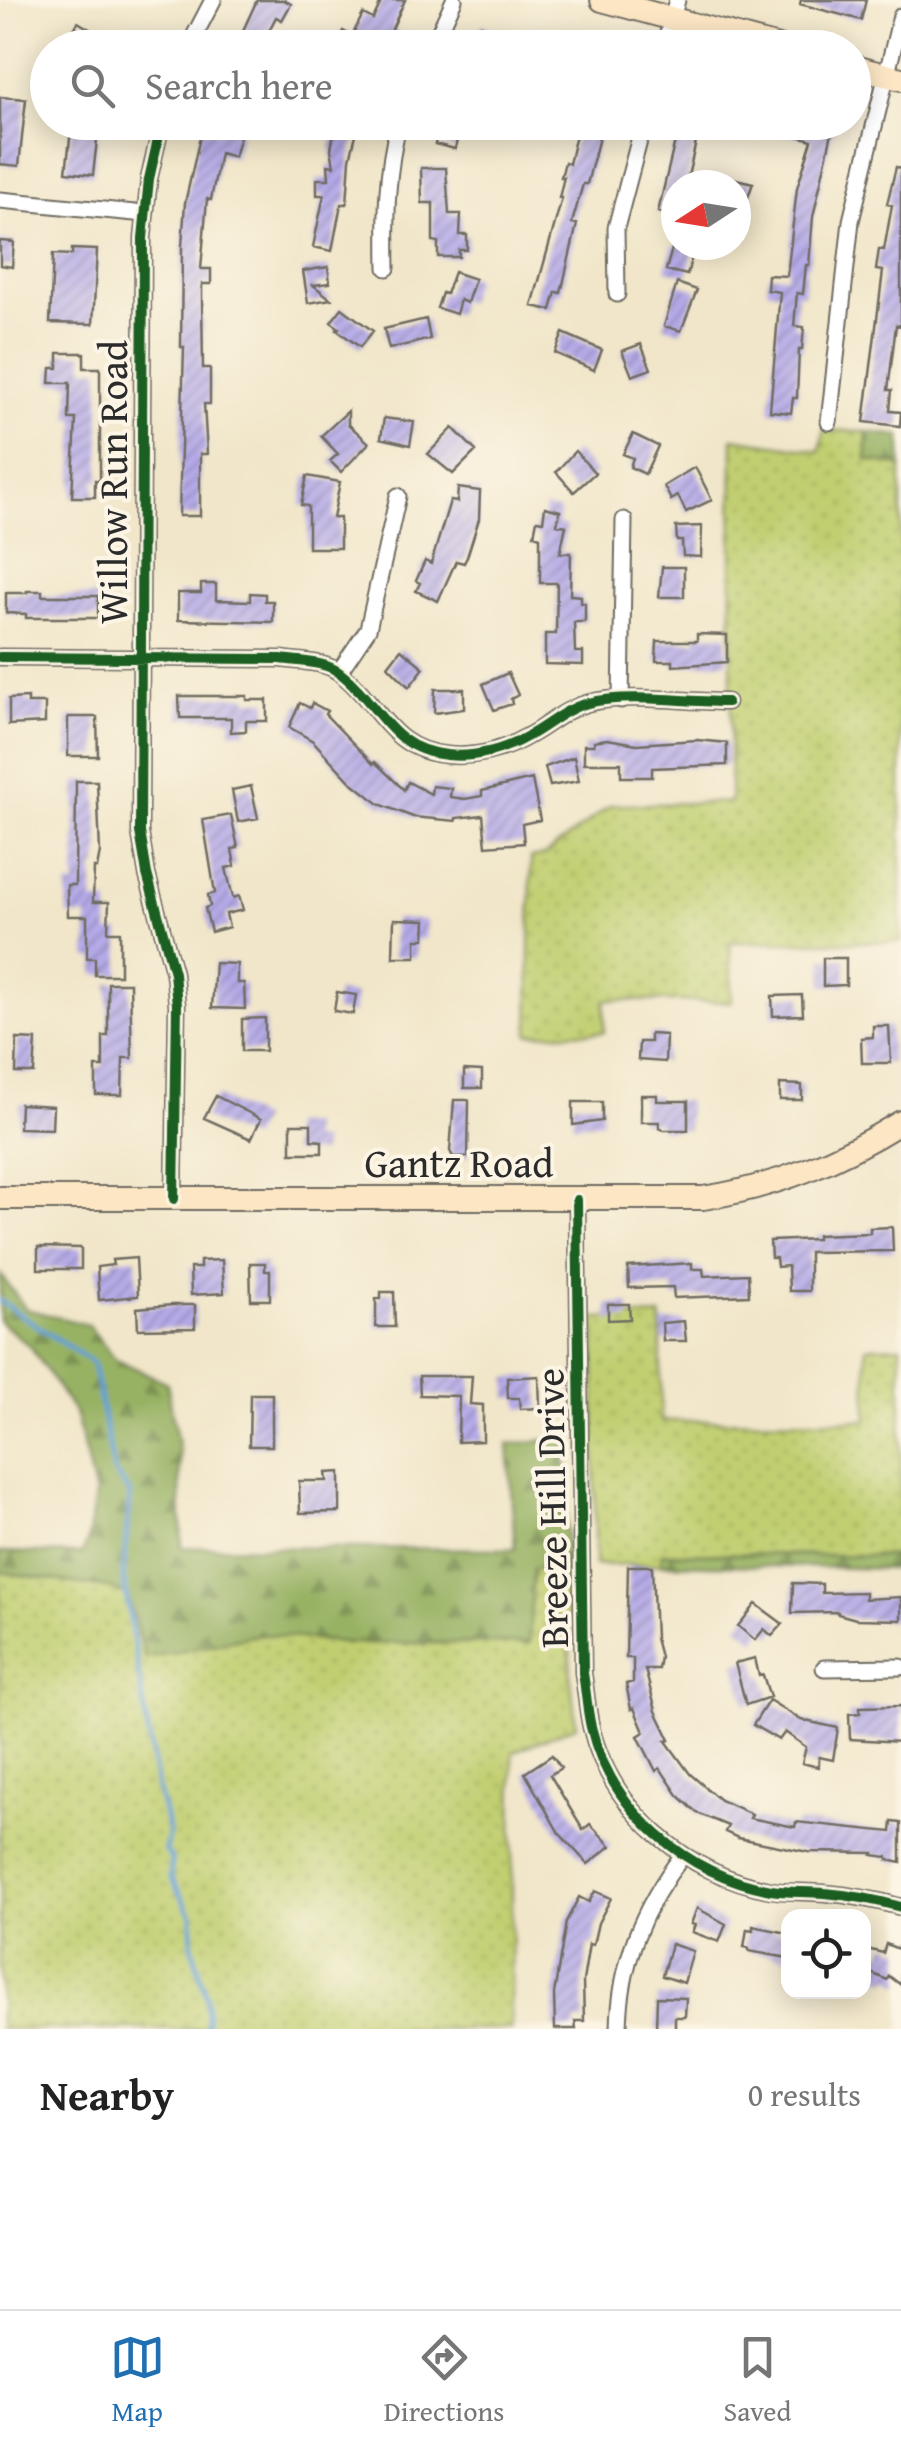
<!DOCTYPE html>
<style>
:root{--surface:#fff;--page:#f6f6f6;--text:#222;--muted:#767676;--line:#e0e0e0;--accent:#1f6fb2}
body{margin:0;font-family:"Gentium Book Plus",serif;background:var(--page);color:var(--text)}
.controls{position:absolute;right:30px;bottom:30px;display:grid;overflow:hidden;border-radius:20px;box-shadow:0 5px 25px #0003}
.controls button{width:90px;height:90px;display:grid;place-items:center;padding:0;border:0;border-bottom:2px solid var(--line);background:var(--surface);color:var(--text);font:50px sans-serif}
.compass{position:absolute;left:661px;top:170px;width:90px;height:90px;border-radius:50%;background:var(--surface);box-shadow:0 5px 25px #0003;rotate:258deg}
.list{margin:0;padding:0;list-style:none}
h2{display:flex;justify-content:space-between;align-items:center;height:130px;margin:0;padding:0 40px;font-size:42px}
h2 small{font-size:32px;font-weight:400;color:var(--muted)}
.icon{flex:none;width:55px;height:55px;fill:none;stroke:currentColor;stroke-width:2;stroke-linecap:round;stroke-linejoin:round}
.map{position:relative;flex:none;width:901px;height:2029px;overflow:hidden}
.search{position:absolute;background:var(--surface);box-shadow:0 5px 25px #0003;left:30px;right:30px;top:30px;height:110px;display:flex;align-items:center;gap:25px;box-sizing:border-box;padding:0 35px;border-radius:55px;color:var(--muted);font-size:38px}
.sheet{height:280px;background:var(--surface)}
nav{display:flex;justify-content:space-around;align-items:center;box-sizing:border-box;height:140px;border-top:2px solid var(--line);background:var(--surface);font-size:28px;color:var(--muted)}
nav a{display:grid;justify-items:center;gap:5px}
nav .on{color:var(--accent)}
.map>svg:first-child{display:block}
.grass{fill:url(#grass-dots);stroke:#767d4e;stroke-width:2.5}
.forest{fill:url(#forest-firs);stroke:#626e47;stroke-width:2.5}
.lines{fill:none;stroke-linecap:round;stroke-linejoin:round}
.stream{stroke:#63a1d5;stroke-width:5}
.building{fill:url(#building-hatch)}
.street-casing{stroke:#706c62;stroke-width:19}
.secondary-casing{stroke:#706c62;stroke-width:26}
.street{stroke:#fff;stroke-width:15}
.secondary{stroke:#fce6c4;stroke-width:22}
.cycleway-casing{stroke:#fcf5e5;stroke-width:16}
.cycleway{stroke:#1b5e20;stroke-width:10}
.labels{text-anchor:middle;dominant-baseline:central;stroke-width:8;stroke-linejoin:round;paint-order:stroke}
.street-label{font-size:40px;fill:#2b2b2b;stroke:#fcf5e5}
</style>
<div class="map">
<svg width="901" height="2029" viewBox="0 0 901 2029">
<defs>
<pattern id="grass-dots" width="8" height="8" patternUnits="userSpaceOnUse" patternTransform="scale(2.5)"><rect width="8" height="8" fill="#c1cf71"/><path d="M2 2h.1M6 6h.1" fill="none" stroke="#a6b262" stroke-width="1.8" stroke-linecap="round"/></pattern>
<pattern id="forest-firs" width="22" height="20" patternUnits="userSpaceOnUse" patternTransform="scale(2.5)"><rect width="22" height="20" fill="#98b263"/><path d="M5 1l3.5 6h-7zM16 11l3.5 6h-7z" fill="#7c9152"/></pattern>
<pattern id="building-hatch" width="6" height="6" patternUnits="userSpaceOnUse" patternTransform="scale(2.5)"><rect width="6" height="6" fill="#b5aae8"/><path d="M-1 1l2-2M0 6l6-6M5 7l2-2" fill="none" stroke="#938bbc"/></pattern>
</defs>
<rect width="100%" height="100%" fill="#fcf5e5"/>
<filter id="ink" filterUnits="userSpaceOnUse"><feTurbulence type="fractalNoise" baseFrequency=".01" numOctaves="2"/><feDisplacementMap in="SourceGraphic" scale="20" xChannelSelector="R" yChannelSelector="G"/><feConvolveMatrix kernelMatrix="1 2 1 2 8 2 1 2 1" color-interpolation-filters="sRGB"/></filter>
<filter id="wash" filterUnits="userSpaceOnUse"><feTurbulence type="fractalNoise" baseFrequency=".0048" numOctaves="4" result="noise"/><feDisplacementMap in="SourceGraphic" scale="40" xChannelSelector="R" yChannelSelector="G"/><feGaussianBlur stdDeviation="2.25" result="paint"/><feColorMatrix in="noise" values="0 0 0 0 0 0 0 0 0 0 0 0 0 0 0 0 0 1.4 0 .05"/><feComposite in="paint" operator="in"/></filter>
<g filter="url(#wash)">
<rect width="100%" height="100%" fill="#f1e6c9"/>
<path class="grass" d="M824,430L867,432V459L901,466V942H730L732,1002L605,1000L604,1032L529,1034L531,858L545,855L611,805L730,802L733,438L820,451Z
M661,1316V1421L867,1420L866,1347L901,1346V1556L662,1553L661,1564L595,1565V1318Z
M567,1566L571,1680L576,1726L513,1752L511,2029H0V1572L110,1588L127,1595L146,1657L260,1634L351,1643H528L533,1569Z"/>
<path class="forest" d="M867,432L901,436V466L867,460Z
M0,1274L26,1309L88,1325L114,1358L167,1383L179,1450L182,1547L515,1549L508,1444L566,1438L567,1566L533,1569L529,1643H351L260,1634L145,1658L127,1595L109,1588L0,1572V1552L82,1554L88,1540L95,1495L76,1415L31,1347L0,1322Z
M662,1553L901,1556V1569L661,1564Z"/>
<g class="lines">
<path class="stream" d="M0,1301L93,1363L114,1472L130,1494L123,1576L157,1787L169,1832L165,1850L172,1860L170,1876L192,1915V1946L207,1999V2029"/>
</g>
<g id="blocks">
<path class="building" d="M257,0H284L291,4L282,20L276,17L260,48H235Z
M382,0H405L392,29L398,32L391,48L376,43L377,48H343L336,44L343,31L352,36L363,14L373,19Z
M801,0H866L861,20L800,4Z
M78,22L121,48H64Z
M481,25L542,45L541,48H474Z
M0,97L26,99L19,166L0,164Z
M72,122H99L93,175L66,172Z
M221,122H244L234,157L220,153L211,200L207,199L201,269H211V284H202V299L203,368H210V404H204L207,454H200V516H179L184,347H181L182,246L185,203L202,128L218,132Z
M336,122H359L350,159L347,204H341L332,251L313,247L324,195H317V179H329L328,165L334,166L331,149Z
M440,122H461L455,149L435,144Z
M579,122H603L587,184H583L572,223L577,224L561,293L556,292L551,310L532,306L562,198H559L564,177H561L565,162L569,164Z
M764,122H813L833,128L813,217L809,265H806L803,294L797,293L794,326L804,327L802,350H799L797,398H793L791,413L770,411L780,292L767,290L768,275L787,276L797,188L812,140L764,127Z
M679,124L699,129L686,185H676V216L658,212Z
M896,167L901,168V326L896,325L888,390H892L890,411L901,412L900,426L864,422L883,271L876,270L879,249L884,250L892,205L887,204Z
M421,168H446L449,214H461L460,235H467V250H459V257H438V242L433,241V203H422Z
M736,179L753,183L738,226H736Z
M0,241L14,242L12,267L0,265Z
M673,245H695L687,275L666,270Z
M72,249L97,250L93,324L50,323L53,254L72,255Z
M328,267L330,283L313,285L331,299L308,303L303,271Z
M454,272L475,279L467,303L460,300L456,314L437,308L442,293L446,294Z
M677,283L697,290L681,331L664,326Z
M342,308L373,331L360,347L337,330L339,328L331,322Z
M426,319L430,339L389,349L384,329Z
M563,333L602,350L594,370L555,353Z
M641,344L651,369L632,376L622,351Z
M58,353H84V368H100V481L95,480V497H72L76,419H69L70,383H50L51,368H58Z
M348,411V424L369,443L341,472L330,461L338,454L321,436Z
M384,418L414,422L410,445L381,438Z
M453,428L476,451L453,474L428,454Z
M633,434L658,446L645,474L630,467L633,458L623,454Z
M575,451L595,473L574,492L556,472Z
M695,467L712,500L686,512L678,496L671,500L664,486Z
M307,476L340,482L333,518H340V548H308V506L301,505Z
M458,488L480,491L479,519L467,557L464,563L456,561L438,601L416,591L420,583L416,581L425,561L431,564L450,501L457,502Z
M545,507L560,511L557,524L566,526L560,553H571L570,595L581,596V603H585V622H574L575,652H583V665L545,664V634H556L557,583H540V537L534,535L537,520L543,521Z
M702,526L701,557L683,556L682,541H677L676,527Z
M662,567H684V597H659Z
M201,584H216V600L250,601V593L265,594V601H273V622L178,620V593H201Z
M27,591H42V596H98V618H26V614L6,613V593H27Z
M697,634L727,635V662L673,666V661H656L657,641H697Z
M401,649L424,668L409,687L388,666Z
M508,673L518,695L511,699L512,704L494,710L483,684Z
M435,689H464V709L434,713Z
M179,696H247V700H267V721H246V731L231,732V718H180Z
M28,698V703H45V723L9,725V699Z
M300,703L310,708L312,703L327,711L325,714L373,764L375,762L404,790L408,782L431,794L432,786L451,788L450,797L465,799L482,796V791L532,779L540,820L522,824L524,843L486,846L483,815L456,818V821L413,817L379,804L350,781L313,741L289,727Z
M68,717H97L98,756H68Z
M607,739L637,744L697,740L727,743V765L652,768V777H621V763H584V745H594V741Z
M574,757L579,781L550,786L545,767Z
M76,781H97L100,852L97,868H94L93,902H109L108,932H120V975H95V958H87V916H68L67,885H75Z
M251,786L258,818L238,822L232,790Z
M231,815L238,848L232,849L235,866L226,868L233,898L239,896L243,910L226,914L229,927L211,932L205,908L210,906L208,895L215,893L203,820Z
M394,919L426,920L425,939H416V957H393Z
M823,958H846V985L823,986Z
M215,963L237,964V983H244L245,1009L212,1008Z
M108,983H130L132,1058H123L122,1095H96V1067H103V1036H108Z
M337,992L356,995L353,1014L334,1011Z
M802,995L803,1015L773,1016L772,996Z
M265,1018V1051H242V1019Z
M873,1026H889L891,1063H862L861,1038L873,1037Z
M650,1034L666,1035L665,1062L638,1060L639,1042H650Z
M17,1039L36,1040L34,1073H16Z
M464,1070L482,1071V1088H464Z
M780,1084L802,1085V1100H780Z
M641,1095H657V1101H688V1130H664L659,1128V1122H641Z
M216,1096L261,1119L251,1139L204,1118Z
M454,1100H469L468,1157H453L450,1151Z
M573,1102H602V1121L573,1125Z
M20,1104L53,1106L52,1129L19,1128Z
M291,1124H311V1140L322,1141V1153H291Z
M892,1227L893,1251L809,1252V1291H789L788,1266L777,1267L776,1258H771L770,1241L817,1239V1235L870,1233V1228Z
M38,1247L81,1248V1269H38Z
M136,1258L138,1296L99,1300L97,1267L113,1265L112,1260Z
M222,1260L224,1293L191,1295L190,1268H200V1261Z
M250,1263H265V1271H270V1300H251Z
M692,1263V1269H703L704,1276L748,1274L749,1295L674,1298L673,1287L629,1288L628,1267Z
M381,1292H394L395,1327H376V1299H381Z
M608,1304H629L630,1319L608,1320Z
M173,1305H195V1328L138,1329L137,1308Z
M684,1321L686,1341H663L662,1323Z
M419,1376H472L470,1404L483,1405V1441L458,1442L459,1396L420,1395Z
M539,1376L540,1408L520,1409L519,1398H508L507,1378Z
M250,1394H272V1446H249Z
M340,1472V1512L300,1513L299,1481H327L326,1473Z
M628,1566H652L655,1638L660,1657L658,1669H645L656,1711L670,1740L666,1741L690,1774L720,1800L752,1814L750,1818L795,1827L796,1822L891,1832L892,1822L901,1823V1863L888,1860V1857L873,1855L874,1853L808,1852L738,1838L725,1832L728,1826L697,1813L678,1795L660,1768L656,1771L638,1736L644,1732L634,1708L631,1709L626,1684L633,1682V1658H626Z
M793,1583L822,1584V1593L865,1592V1599L901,1597V1620L856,1619L838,1614V1612L792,1613Z
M756,1604L783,1624L772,1636L764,1629L755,1640L738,1626Z
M755,1658L759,1676L763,1675L770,1697L746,1705L735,1663Z
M769,1700L801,1720L838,1728L833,1760L819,1757L818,1767L802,1763L806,1747L785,1732L779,1740L753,1725Z
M901,1706V1742L850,1739L849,1714L860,1713V1707Z
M552,1755L561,1768L550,1775L583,1830L590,1824L611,1846L588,1864L559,1833L525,1773Z
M595,1891L611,1898L598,1923L593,1945L589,1944L583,1981L584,2021H575L576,2029H555L554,1994L566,1922L579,1897L589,1902Z
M697,1908L726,1924L719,1942L692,1932L695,1925L691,1924Z
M753,1926L788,1933V1958L749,1951V1948L744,1947L747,1929L753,1930Z
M671,1944L693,1951L684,1983L662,1976Z
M886,1944L901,1950V1985L889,1976L887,1980L864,1970L867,1949L883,1953Z
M657,1997L686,1998L685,2017H675V2029H656Z"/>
</g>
</g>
<g filter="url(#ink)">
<use href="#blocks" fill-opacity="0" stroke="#706c62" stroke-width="2.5"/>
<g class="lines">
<g class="street-casing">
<path id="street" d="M188,48L213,0
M432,48L454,0
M664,48L677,0
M162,122L149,179L143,238L140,832L147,874L174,973L177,1005L174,1199
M0,200L145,214
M387,268C386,217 386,172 399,122
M617,294L616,228L644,122
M829,422L851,221L901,16
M0,657L281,659C300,662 325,661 340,673C380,703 388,750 447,755C475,758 504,750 528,736C549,725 564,709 588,703C628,693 686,702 727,702
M339,672L368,629L398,496
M621,700L624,520
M577,1200L583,1673C586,1691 587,1710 591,1727C611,1811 687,1875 771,1890C788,1893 807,1891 825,1893C851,1895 876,1900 901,1907
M824,1668L901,1667
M619,2029C620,1962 643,1907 683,1855"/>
</g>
<g class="secondary-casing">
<path id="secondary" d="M602,0L782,48
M854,67L901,79
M0,1198H703C776,1187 838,1161 901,1122"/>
</g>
<use href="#street" class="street"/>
<use href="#secondary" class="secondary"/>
<g class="cycleway-casing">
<path id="cycleway" d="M162,122L149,179L143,238L140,832L147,874L174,973L177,1005L174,1199
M0,657L281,659C300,662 325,661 340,673C380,703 388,750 447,755C475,758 504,750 528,736C549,725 564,709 588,703C628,693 686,702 727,702
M577,1200L583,1673C586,1691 587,1710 591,1727C611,1811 687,1875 771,1890C788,1893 807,1891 825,1893C851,1895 876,1900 901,1907"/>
</g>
<use href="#cycleway" class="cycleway"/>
</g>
</g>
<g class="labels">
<g class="street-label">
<text transform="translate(112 482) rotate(-90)">Willow Run Road</text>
<text x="459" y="1162">Gantz Road</text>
<text transform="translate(551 1508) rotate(-91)">Breeze Hill Drive</text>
</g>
</g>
</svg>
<div class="controls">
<button><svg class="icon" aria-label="locate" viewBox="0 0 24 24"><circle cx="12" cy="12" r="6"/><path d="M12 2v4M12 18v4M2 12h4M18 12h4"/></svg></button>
</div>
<svg class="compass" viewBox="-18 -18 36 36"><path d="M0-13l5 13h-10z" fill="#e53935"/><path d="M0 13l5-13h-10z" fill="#767676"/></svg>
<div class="search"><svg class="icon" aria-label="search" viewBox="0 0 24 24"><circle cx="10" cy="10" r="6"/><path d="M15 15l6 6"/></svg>Search here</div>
</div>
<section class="sheet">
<h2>Nearby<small>0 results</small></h2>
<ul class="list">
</ul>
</section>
<nav>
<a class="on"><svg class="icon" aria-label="map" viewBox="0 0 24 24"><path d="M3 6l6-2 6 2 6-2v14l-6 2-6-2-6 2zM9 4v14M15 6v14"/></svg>Map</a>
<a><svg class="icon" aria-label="directions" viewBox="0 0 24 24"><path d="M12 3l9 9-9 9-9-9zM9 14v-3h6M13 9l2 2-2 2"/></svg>Directions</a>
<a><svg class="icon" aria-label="saved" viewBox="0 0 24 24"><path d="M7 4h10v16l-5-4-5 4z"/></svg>Saved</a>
</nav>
